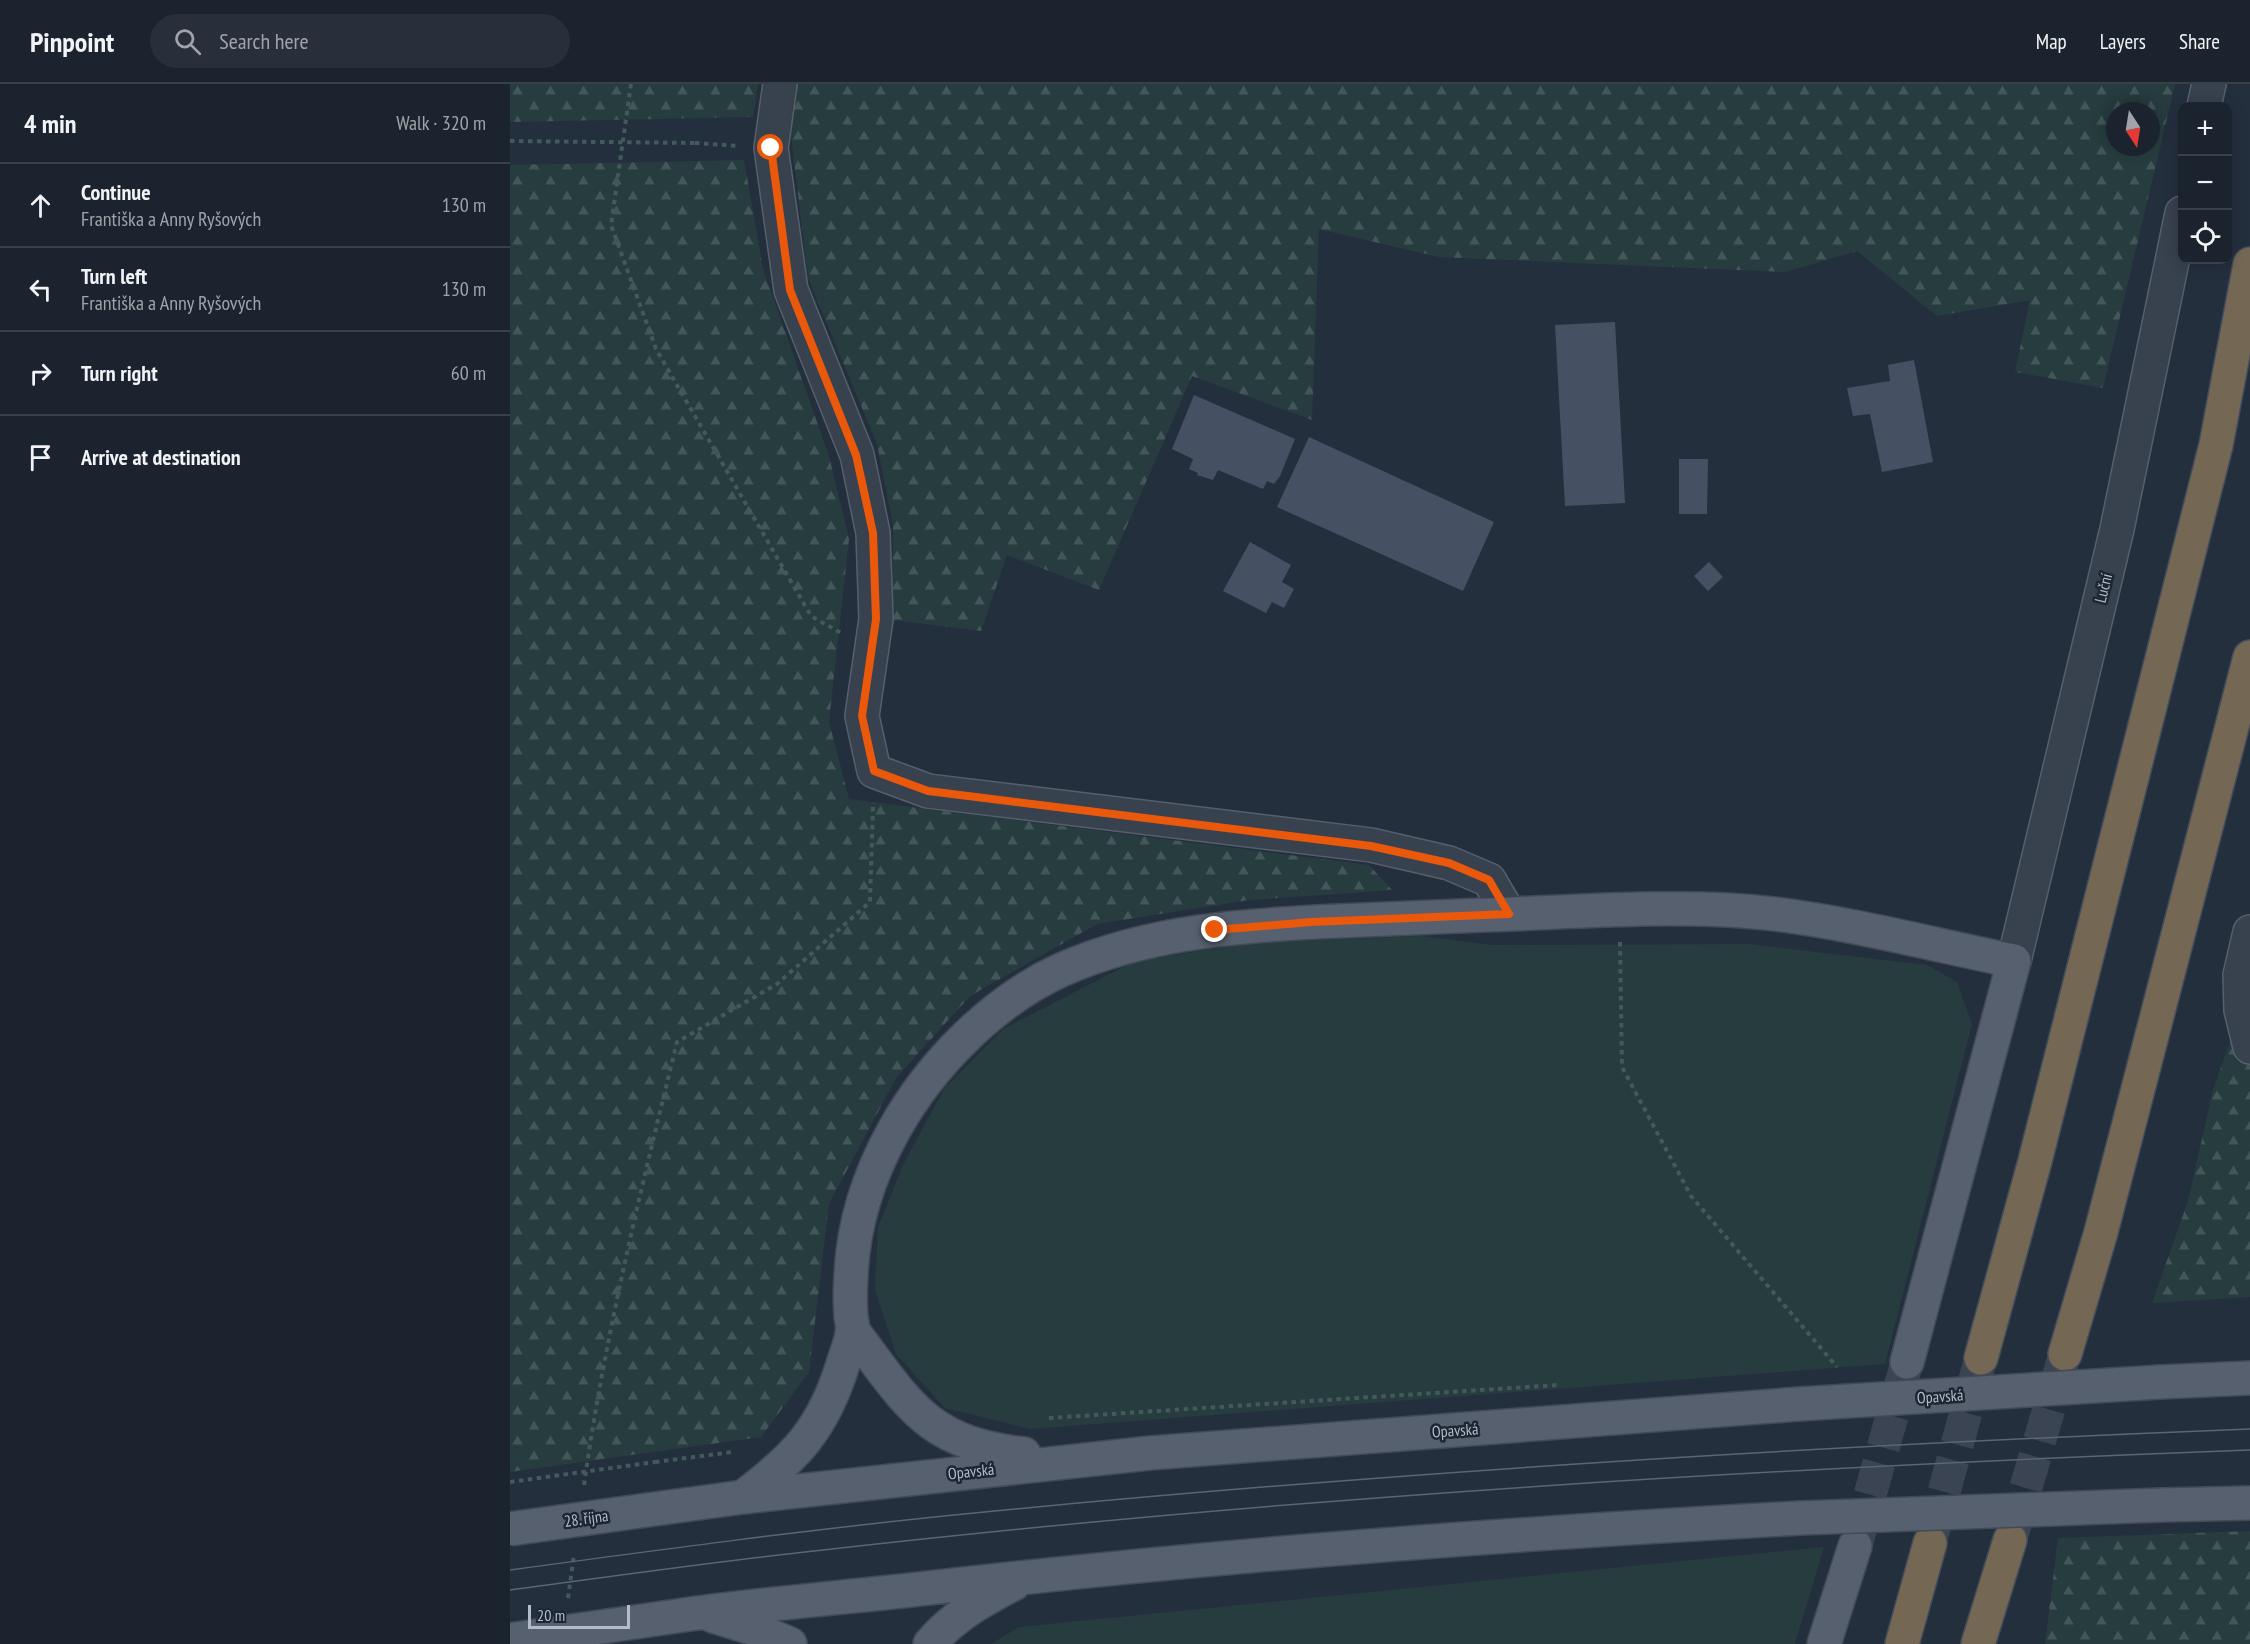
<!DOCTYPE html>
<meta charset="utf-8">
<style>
:root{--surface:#1b232e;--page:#282f3a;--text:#f1f3f6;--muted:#a0a4aa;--line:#39404a}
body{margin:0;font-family:"PT Sans Narrow",sans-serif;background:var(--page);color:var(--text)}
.controls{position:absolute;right:18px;top:18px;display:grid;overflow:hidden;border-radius:12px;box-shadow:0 3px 15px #0003}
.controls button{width:54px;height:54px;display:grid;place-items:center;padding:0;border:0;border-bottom:2px solid var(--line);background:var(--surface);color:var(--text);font:30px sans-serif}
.compass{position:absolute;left:1596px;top:18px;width:54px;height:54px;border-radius:50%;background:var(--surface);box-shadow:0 3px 15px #0003;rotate:168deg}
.scale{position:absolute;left:18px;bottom:15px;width:102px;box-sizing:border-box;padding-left:6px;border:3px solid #b4bcc9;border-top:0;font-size:16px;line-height:21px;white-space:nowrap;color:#b4bcc9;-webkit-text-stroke:4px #1d2633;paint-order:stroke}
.stop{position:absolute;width:18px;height:18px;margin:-14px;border:4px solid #ea580c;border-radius:50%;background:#fff}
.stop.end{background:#ea580c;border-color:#fff;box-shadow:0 2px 6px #0008}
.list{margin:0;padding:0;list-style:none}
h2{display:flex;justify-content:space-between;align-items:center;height:78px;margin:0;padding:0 24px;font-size:26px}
h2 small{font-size:20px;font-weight:400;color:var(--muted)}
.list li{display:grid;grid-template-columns:39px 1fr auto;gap:18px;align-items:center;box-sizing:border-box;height:84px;padding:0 24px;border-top:2px solid var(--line)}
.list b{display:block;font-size:22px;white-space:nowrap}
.list p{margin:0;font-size:20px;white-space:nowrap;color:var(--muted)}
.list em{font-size:20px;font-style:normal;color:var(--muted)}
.icon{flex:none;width:33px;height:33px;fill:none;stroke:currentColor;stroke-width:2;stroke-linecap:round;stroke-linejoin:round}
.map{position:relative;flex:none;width:1740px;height:1560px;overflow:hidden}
header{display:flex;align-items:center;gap:36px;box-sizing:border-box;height:84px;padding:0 30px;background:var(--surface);border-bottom:2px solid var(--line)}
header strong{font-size:28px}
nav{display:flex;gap:33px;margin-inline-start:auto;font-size:21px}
.search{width:420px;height:54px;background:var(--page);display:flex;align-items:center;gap:15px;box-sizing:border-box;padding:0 21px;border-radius:33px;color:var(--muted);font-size:22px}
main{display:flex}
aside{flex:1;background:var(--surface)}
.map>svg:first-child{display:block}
.grass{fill:#263c3f}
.forest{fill:url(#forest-firs);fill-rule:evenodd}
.building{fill:#455162}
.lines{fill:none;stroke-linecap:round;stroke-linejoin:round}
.major-tunnel{stroke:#3a4453;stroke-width:33;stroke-dasharray:33 16;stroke-linecap:butt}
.highway-tunnel{stroke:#3a4453;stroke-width:33;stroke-dasharray:33 16;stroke-linecap:butt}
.minor-casing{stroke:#565f6c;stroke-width:36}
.major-casing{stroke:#414a57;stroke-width:36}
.highway-casing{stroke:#434c59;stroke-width:36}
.path{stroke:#44595c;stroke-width:4;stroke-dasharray:4.5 4.5;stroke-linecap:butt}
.minor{stroke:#38414e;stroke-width:33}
.major{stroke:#56606e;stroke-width:33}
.highway{stroke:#746855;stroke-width:33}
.tram{stroke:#5a6575;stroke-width:1.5}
.major-bridge-casing{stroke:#414a57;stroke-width:36;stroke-linecap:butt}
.path-bridge{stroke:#44595c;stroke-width:4;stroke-dasharray:4.5 4.5;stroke-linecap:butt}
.major-bridge{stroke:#56606e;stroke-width:33}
.route{stroke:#ea580c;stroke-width:8}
.labels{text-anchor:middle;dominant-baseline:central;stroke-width:5;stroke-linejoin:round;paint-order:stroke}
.street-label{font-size:16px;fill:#b4bcc9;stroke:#1d2633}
</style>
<header>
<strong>Pinpoint</strong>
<div class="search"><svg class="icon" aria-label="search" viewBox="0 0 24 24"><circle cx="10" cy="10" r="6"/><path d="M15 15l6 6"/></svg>Search here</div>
<nav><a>Map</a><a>Layers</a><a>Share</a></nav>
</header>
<main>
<aside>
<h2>4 min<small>Walk · 320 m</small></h2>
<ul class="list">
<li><svg class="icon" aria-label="ahead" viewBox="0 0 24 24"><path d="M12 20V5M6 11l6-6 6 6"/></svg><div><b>Continue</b><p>Františka a Anny Ryšových</p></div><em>130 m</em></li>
<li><svg class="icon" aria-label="left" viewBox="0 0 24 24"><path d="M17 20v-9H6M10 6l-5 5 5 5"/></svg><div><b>Turn left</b><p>Františka a Anny Ryšových</p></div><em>130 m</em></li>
<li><svg class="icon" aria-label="right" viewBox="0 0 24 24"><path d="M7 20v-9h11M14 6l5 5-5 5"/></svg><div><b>Turn right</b></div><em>60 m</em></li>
<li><svg class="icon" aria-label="arrive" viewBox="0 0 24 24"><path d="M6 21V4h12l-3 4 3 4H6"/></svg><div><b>Arrive at destination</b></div></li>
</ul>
</aside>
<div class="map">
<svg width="1740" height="1560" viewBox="0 0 1740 1560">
<defs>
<pattern id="forest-firs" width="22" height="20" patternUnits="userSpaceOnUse" patternTransform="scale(1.5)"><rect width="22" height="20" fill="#263c3f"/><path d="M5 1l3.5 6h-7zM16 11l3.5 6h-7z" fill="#435659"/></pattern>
</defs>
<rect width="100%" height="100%" fill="#242f3e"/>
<path class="grass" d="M912,852L982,861L1239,860L1417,881L1447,898L1462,940L1375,1280L520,1345L435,1324L386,1270L365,1206L368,1143L394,1079L434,1005L493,945L623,878L737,859Z
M1314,1463L1285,1560H481L509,1543Z"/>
<path class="forest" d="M0,0H248L243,33L0,38Z
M286,0H1665L1593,304L1505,288L1520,216L1427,232L1347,167L1275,188L929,173L809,145L802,336L682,292L589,506L497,471L471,547L383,536V441L367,360L298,194L280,43ZM1605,27H1641V63H1605Z
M234,76L253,185L319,372L339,455L319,638L339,715L859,781L882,806L739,816L587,840L460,912L386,994L319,1120L299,1288L251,1353L0,1388V81Z
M1740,901V1213L1642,1219L1678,1117L1703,1006Z
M1740,1447V1560H1535L1548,1454Z"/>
<path class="building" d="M1105,238L1115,419L1055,422L1045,241Z
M1404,276L1423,378L1372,388L1360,330L1343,332L1337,304L1380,297L1378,281Z
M684,311L785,355L770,392L764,400L757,397L753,405L708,386L703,396L687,391L688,389L679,385L683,375L662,365Z
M799,353L984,438L953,507L767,423Z
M1169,375H1198L1197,430H1169Z
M740,458L781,481L772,498L784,505L774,524L762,518L756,529L713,507Z
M1199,478L1213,493L1198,507L1184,492Z"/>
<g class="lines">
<path class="major-tunnel" d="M1347,1458L1397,1278"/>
<path class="highway-tunnel" d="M1502,1451L1555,1270
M1421,1455L1471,1274"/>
<g class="minor-casing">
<path id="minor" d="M270,0L261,64L281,206L347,371L363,449L366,535L352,632L364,687L418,707L861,761L939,779L979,796L999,830
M1694,22L1699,0
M1740,848L1730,891L1731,926L1740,963
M1504,877L1607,445L1672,129"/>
</g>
<g class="major-casing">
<path id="major" d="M343,1247C398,1319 415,1359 514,1370
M1650,1298L1740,1294
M233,1413C286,1373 313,1345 333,1280C336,1270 341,1259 342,1249C343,1245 342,1237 341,1233C340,1219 340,1206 341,1192C343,1141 359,1091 384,1046C420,981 483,917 551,886C639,847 734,841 828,837C877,835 926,833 974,831C1068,828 1173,819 1265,830C1345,840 1425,861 1504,877L1397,1278
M1651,1421L1740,1419
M152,1424L233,1413L640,1369L1289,1320
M167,1532C241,1521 317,1515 392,1507C691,1472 990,1450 1291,1434
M203,1532L245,1545L280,1560
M420,1560C443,1532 473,1516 505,1499
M1314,1560L1345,1462"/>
</g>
<g class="highway-casing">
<path id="highway" d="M1555,1270L1591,1148L1740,573
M1471,1274L1525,1077L1706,361L1740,180
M1392,1560L1420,1459
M1468,1560L1500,1456"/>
</g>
<path class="path" d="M121,0L101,141L146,265L301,532L331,549
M185,59L229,62
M1110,858L1112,983L1181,1112L1327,1283
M539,1334L1048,1301
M145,1378L223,1368
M74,1401C95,1251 131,1105 167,958L267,900L360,818L363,721
M58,1514L64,1471"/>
<use href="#minor" class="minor"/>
<use href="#major" class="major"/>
<use href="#highway" class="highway"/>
<path class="tram" d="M0,1486C148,1466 296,1446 444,1431C875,1388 1307,1362 1740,1345
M0,1506C104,1492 209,1477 313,1466C787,1412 1264,1384 1740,1366"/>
<g class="major-bridge-casing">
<path id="major-bridge" d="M1289,1320L1650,1298
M1291,1434L1651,1421
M0,1445L152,1424
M0,1556L167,1532"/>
</g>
<path class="path-bridge" d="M0,57L185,59
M0,1398L145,1378"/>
<use href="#major-bridge" class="major-bridge"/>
</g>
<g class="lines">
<path class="route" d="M261,64L280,206L346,371L363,449L366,535L352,632L364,687L418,707L861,762L939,779L979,796L999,830L801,838L705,846"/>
</g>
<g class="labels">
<g class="street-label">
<text transform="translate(1593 504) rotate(-76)">Luční</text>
<text transform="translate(1430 1312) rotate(-4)">Opavská</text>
<text transform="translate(945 1346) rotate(-4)">Opavská</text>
<text transform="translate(461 1387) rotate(-6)">Opavská</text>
<text transform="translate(76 1434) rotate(-8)">28. října</text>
</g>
</g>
</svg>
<div class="controls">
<button>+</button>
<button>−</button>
<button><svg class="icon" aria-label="locate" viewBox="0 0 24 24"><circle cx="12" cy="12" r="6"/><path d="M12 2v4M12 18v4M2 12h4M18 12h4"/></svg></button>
</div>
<svg class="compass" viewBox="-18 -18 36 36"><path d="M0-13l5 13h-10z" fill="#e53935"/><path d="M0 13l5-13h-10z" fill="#a0a4aa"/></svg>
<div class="scale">20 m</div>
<div class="stop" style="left:261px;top:64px"></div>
<div class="stop end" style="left:705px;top:846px"></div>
</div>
</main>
